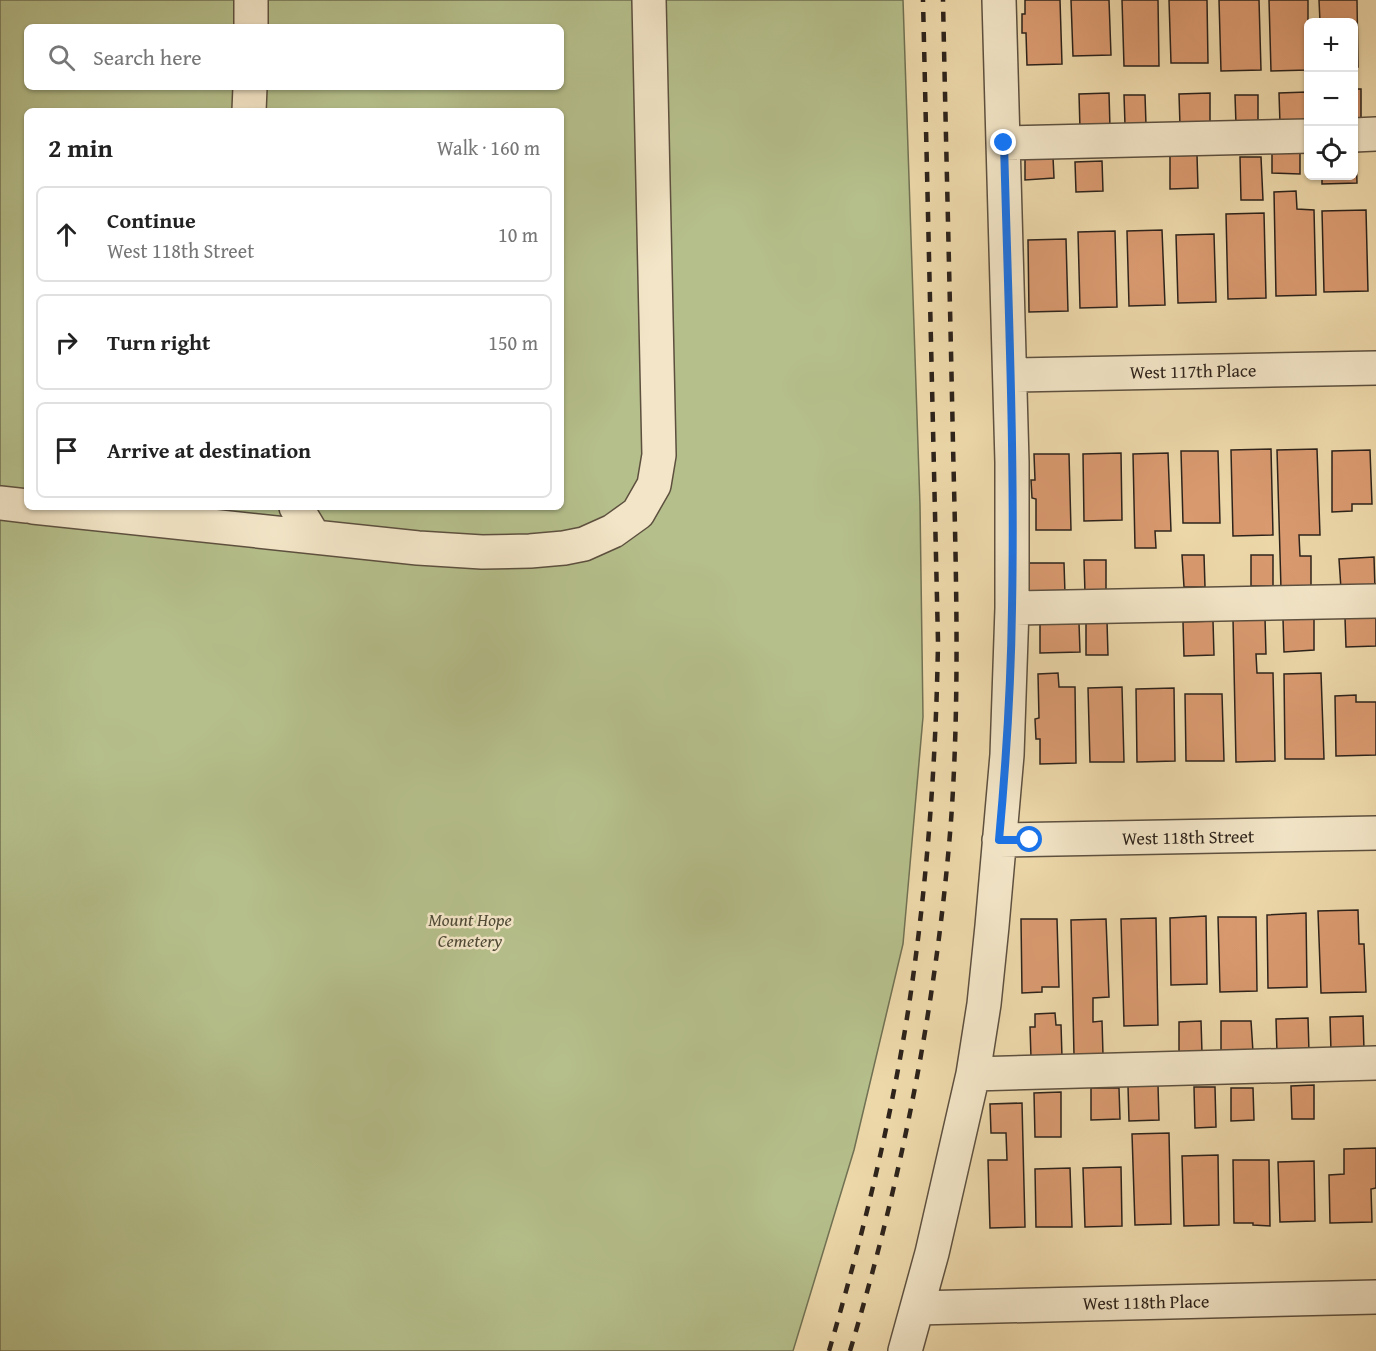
<!DOCTYPE html>
<meta charset="utf-8">
<style>
:root{--surface:#fff;--page:#f2f2f2;--text:#222;--muted:#767676;--line:#e0e0e0}
body{margin:0;font-family:"Gentium Book Plus",serif;background:var(--page);color:var(--text)}
.controls{position:absolute;right:18px;top:18px;display:grid;overflow:hidden;border-radius:9px;box-shadow:0 2px 4px #0004}
.controls button{width:54px;height:54px;display:grid;place-items:center;padding:0;border:0;border-bottom:2px solid var(--line);background:var(--surface);color:var(--text);font:30px sans-serif}
.stop{position:absolute;width:18px;height:18px;margin:-14px;border:4px solid #1a73e8;border-radius:50%;background:#fff}
.stop.end{background:#1a73e8;border-color:#fff;box-shadow:0 2px 6px #0008}
.list{margin:0;padding:0;list-style:none}
h2{display:flex;justify-content:space-between;align-items:center;height:78px;margin:0;padding:0 24px;font-size:26px}
h2 small{font-size:20px;font-weight:400;color:var(--muted)}
.list li{display:grid;grid-template-columns:39px 1fr auto;gap:18px;align-items:center;box-sizing:border-box;height:96px;margin:0 12px 12px;padding:0 12px;border:2px solid var(--line);border-radius:9px}
.list b{display:block;font-size:22px;white-space:nowrap}
.list p{margin:0;font-size:20px;white-space:nowrap;color:var(--muted)}
.list em{font-size:20px;font-style:normal;color:var(--muted)}
.icon{flex:none;width:33px;height:33px;fill:none;stroke:currentColor;stroke-width:2;stroke-linecap:round;stroke-linejoin:round}
.map{position:relative;flex:none;width:1376px;height:1351px;overflow:hidden}
.search{position:absolute;background:var(--surface);box-shadow:0 2px 4px #0004;left:24px;top:24px;width:540px;height:66px;display:flex;align-items:center;gap:15px;box-sizing:border-box;padding:0 21px;border-radius:9px;color:var(--muted);font-size:22px}
.panel{position:absolute;background:var(--surface);box-shadow:0 2px 4px #0004;left:24px;top:108px;width:540px;height:402px;border-radius:9px}
.map>svg:first-child{display:block}
.green{fill:#b5bf8b;stroke:#717153;stroke-width:1.5;fill-rule:evenodd}
.building{fill:#da9a70;stroke:#2d231b;stroke-width:1.5}
.lines{fill:none;stroke-linecap:round;stroke-linejoin:round}
.minor-casing{stroke:#5d503f;stroke-width:36}
.minor{stroke:#f3e6c8;stroke-width:33}
.rail{stroke:#2d231b;stroke-width:4.5;stroke-dasharray:10 10;stroke-linecap:butt}
.route{stroke:#1a73e8;stroke-width:8}
.labels{text-anchor:middle;dominant-baseline:central;stroke-width:5;stroke-linejoin:round;paint-order:stroke}
.street-label{font-size:18px;fill:#2d231b;stroke:#f3e6c8}
.park-label{font-size:18px;font-style:italic;fill:#4f4a37;stroke:#f3e6c8}
</style>
<div class="map">
<svg width="1376" height="1351" viewBox="0 0 1376 1351">
<rect width="100%" height="100%" fill="#edd8aa"/>
<filter id="stains"><feTurbulence type="fractalNoise" baseFrequency=".00333" numOctaves="4"/><feColorMatrix values="0 0 0 0 .2 0 0 0 0 .09 0 0 0 0 .02 0 0 0 .5 -.17"/></filter>
<radialGradient id="worn" r=".72"><stop offset=".6" stop-color="#630" stop-opacity="0"/><stop offset="1" stop-color="#630" stop-opacity=".3"/></radialGradient>
<path class="green" d="M0,0H903L920,505L923,717L903,944L854,1150L793,1351H0ZM27,27H561V87H27ZM27,111H561V507H27Z"/>
<path class="building" d="M1025,0H1060L1062,64L1027,65L1026,33H1022V14H1025Z
M1071,0H1109L1111,55L1073,56Z
M1122,0H1158L1159,66H1124Z
M1169,0H1207L1208,63H1171Z
M1219,0H1259L1261,70L1221,71Z
M1269,0H1308V70L1271,71Z
M1319,0H1357L1358,67H1354V22H1320Z
M1354,89H1361V123H1354Z
M1307,92L1308,123L1280,124L1279,93Z
M1109,93L1110,128L1080,129L1079,94Z
M1210,93V125L1180,126L1179,94Z
M1124,95H1145L1146,125H1125Z
M1235,95H1258V123L1236,125Z
M1354,150H1356L1357,183L1322,184V176H1354Z
M1300,152V174L1272,173V153Z
M1197,155L1198,188L1170,189V156Z
M1025,157H1053L1054,178L1025,180Z
M1240,157H1261L1263,200H1241Z
M1102,161L1103,191L1076,192L1075,162Z
M1296,191L1297,209L1314,210L1316,295L1276,296L1274,192Z
M1366,210L1368,291L1324,292L1322,211Z
M1264,213L1266,298L1228,299L1226,214Z
M1162,230L1165,305L1129,306L1127,231Z
M1115,231L1117,307L1080,308L1078,232Z
M1214,234L1216,302L1178,303L1176,235Z
M1066,239L1068,311L1029,312L1028,240Z
M1271,449L1273,535L1233,536L1231,450Z
M1317,449L1320,535H1299L1300,556H1311V588L1281,589L1277,450Z
M1370,450L1372,504H1352V511L1332,512V451Z
M1181,451H1218L1220,523H1183Z
M1121,453L1122,520L1084,521L1083,454Z
M1168,453L1171,531H1155L1156,548H1135L1133,454Z
M1034,454H1069L1071,530H1036V499L1032,498L1031,480H1035Z
M1182,555H1204L1205,587H1184Z
M1251,555H1273V586H1251Z
M1374,557L1375,589H1341L1339,559Z
M1084,560H1106V593H1085Z
M1028,563H1064L1065,594L1029,595Z
M1376,617V646L1346,647L1345,618Z
M1265,618L1266,654H1256L1257,673H1273L1275,761L1236,762L1233,619Z
M1283,619H1314V650L1284,652Z
M1107,621L1108,655H1086V622Z
M1213,621L1214,655L1184,656L1183,622Z
M1079,623L1080,652L1040,653V624Z
M1058,673L1059,687H1075L1076,763L1040,764V739H1036L1035,719L1039,718L1038,674Z
M1321,673L1324,759H1285L1284,674Z
M1122,687L1124,762H1090L1088,688Z
M1174,688L1175,761L1137,762L1136,689Z
M1185,694H1222L1224,761H1186Z
M1356,695V702H1376V755L1336,756L1335,696Z
M1358,910L1359,944H1364L1366,992L1321,993L1318,911Z
M1306,913L1307,987L1268,988L1267,915Z
M1206,916L1207,984L1171,985L1170,918Z
M1218,917H1256L1257,991L1220,992Z
M1156,918L1158,1025L1124,1026L1121,919Z
M1021,919H1057L1059,987H1042V992L1022,993Z
M1106,919L1109,997L1093,998V1022L1102,1021L1103,1055H1074L1071,920Z
M1055,1013L1056,1025H1061L1062,1057L1031,1058L1030,1027H1035V1014Z
M1363,1016L1364,1050L1331,1051L1330,1017Z
M1308,1018L1309,1052L1277,1053L1276,1019Z
M1201,1021L1202,1053L1179,1054V1022Z
M1221,1021H1251L1253,1052L1221,1053Z
M1158,1085L1159,1120L1129,1121L1128,1086Z
M1314,1085V1119H1292L1291,1086Z
M1194,1087H1215L1216,1127L1195,1128Z
M1091,1088H1119L1120,1119L1091,1120Z
M1231,1088H1253L1254,1120L1231,1121Z
M1061,1092V1137H1035L1034,1093Z
M1022,1103L1025,1227L990,1228L988,1160H1007L1006,1133H991L990,1104Z
M1169,1133L1171,1224L1135,1225L1132,1134Z
M1376,1148V1188L1371,1189L1372,1222L1330,1223L1329,1175L1344,1174V1149Z
M1218,1155L1219,1225L1184,1226L1182,1156Z
M1233,1160H1269L1270,1226L1253,1225V1223H1234Z
M1314,1161L1315,1221L1280,1222L1278,1162Z
M1121,1167L1122,1226L1085,1227L1083,1168Z
M1070,1168L1072,1227H1036L1035,1169Z"/>
<g class="lines">
<g class="minor-casing">
<path id="minor" d="M251,27V0
M249,111L250,87
M1354,135L1376,134
M1004,143L1308,136
M1010,375L1376,368
M0,503L27,506
M33,507L418,548L482,552L530,551L564,548L584,544L613,531L638,513L654,485L659,455L649,0
M296,507L314,537
M1012,608L1376,601
M999,840L1376,833
M973,1074L1376,1063
M917,1308L1376,1297
M905,1351L932,1253L973,1074L984,1004L992,926L1007,755L1012,608V462L999,0"/>
</g>
<use href="#minor" class="minor"/>
<path class="rail" d="M829,1351C862,1238 891,1122 909,1005C927,885 936,764 938,642L923,0
M850,1351C902,1178 937,1001 951,821C960,696 956,570 953,445C950,296 946,148 943,0"/>
</g>
<g class="lines">
<path class="route" d="M1004,143C1008,298 1015,453 1012,608C1011,686 1006,763 999,840H1030"/>
</g>
<g class="labels">
<g class="street-label">
<text transform="translate(1193 371) rotate(-1)">West 117th Place</text>
<text transform="translate(1188 837) rotate(-1)">West 118th Street</text>
<text transform="translate(1146 1302) rotate(-1)">West 118th Place</text>
</g>
<g class="park-label">
<text x="470" y="919">Mount Hope<tspan x="470" dy="21">Cemetery</tspan></text>
</g>
</g>
<rect width="100%" height="100%" filter="url(#stains)"/>
<rect width="100%" height="100%" fill="url(#worn)"/>
</svg>
<div class="controls">
<button>+</button>
<button>−</button>
<button><svg class="icon" aria-label="locate" viewBox="0 0 24 24"><circle cx="12" cy="12" r="6"/><path d="M12 2v4M12 18v4M2 12h4M18 12h4"/></svg></button>
</div>
<div class="stop" style="left:1030px;top:840px"></div>
<div class="stop end" style="left:1004px;top:143px"></div>
<div class="search"><svg class="icon" aria-label="search" viewBox="0 0 24 24"><circle cx="10" cy="10" r="6"/><path d="M15 15l6 6"/></svg>Search here</div>
<section class="panel">
<h2>2 min<small>Walk · 160 m</small></h2>
<ul class="list">
<li><svg class="icon" aria-label="ahead" viewBox="0 0 24 24"><path d="M12 20V5M6 11l6-6 6 6"/></svg><div><b>Continue</b><p>West 118th Street</p></div><em>10 m</em></li>
<li><svg class="icon" aria-label="right" viewBox="0 0 24 24"><path d="M7 20v-9h11M14 6l5 5-5 5"/></svg><div><b>Turn right</b></div><em>150 m</em></li>
<li><svg class="icon" aria-label="arrive" viewBox="0 0 24 24"><path d="M6 21V4h12l-3 4 3 4H6"/></svg><div><b>Arrive at destination</b></div></li>
</ul>
</section>
</div>
